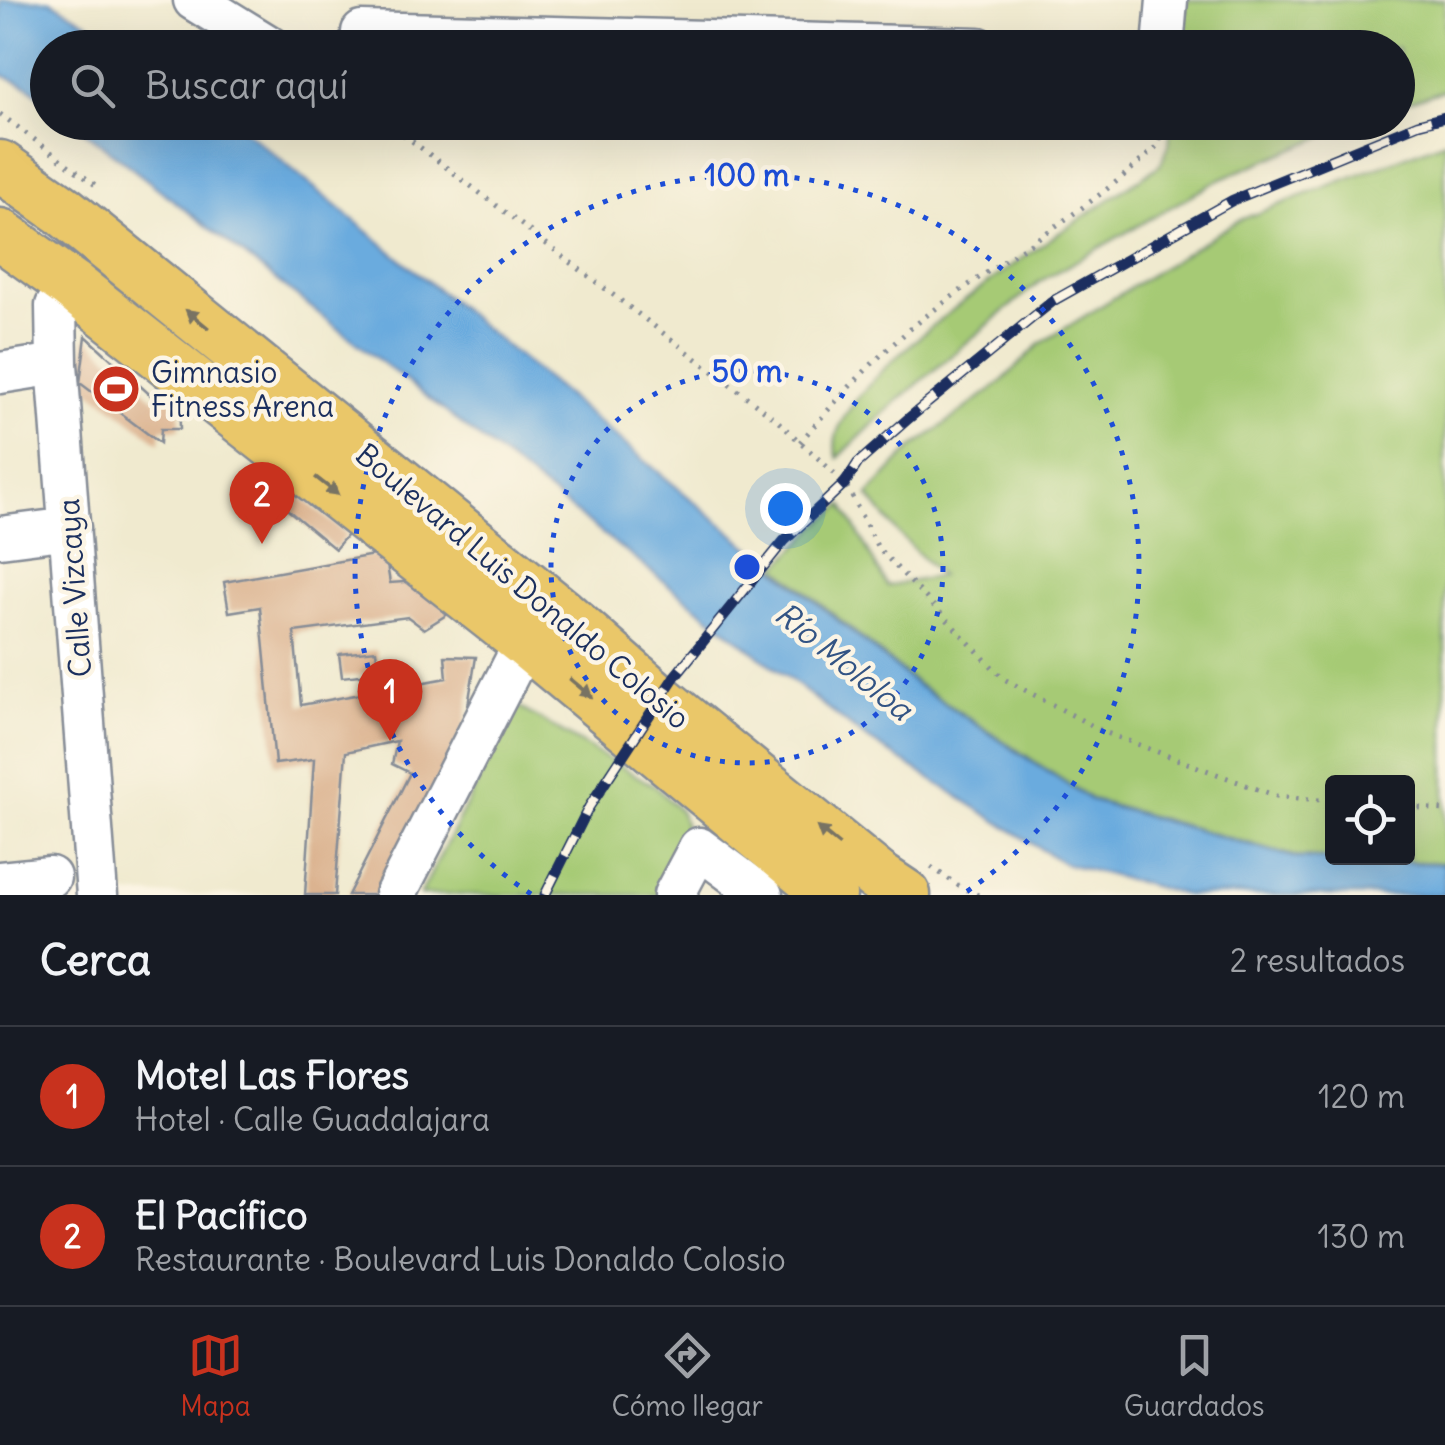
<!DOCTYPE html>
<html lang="es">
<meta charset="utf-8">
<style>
:root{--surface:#171b24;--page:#242831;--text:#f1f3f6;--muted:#9ea1a6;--line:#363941;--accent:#c8321e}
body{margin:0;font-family:Delius,sans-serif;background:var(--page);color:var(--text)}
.controls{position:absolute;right:30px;bottom:30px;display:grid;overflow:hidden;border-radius:10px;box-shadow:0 10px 40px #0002}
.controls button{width:90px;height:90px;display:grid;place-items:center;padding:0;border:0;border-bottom:2px solid var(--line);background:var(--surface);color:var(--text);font:50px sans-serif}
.you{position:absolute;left:785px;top:508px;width:35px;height:35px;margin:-25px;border:8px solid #fff;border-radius:50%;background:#1a73e8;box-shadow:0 0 0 15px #1a73e833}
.badge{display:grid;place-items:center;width:65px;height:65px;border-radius:50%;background:var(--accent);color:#fff;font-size:32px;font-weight:700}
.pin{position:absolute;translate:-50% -82px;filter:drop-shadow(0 2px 5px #0008)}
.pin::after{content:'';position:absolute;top:52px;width:35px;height:30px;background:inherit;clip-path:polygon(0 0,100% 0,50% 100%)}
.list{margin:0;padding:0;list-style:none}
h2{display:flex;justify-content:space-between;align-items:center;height:130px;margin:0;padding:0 40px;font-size:42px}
h2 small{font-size:32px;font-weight:400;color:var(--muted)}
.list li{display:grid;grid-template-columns:65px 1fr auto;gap:30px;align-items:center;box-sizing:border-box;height:140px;padding:0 40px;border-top:2px solid var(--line)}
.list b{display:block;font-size:38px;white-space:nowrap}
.list p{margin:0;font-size:32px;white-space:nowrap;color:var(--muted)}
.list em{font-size:32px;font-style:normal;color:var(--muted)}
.icon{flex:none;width:55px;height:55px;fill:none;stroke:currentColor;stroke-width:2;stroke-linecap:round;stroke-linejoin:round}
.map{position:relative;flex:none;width:1445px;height:895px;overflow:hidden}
.search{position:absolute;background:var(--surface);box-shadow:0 10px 40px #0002;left:30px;right:30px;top:30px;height:110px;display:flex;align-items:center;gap:25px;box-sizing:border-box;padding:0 35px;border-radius:55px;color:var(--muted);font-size:38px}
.sheet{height:410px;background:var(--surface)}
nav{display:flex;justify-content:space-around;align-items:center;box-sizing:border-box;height:140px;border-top:2px solid var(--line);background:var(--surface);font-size:28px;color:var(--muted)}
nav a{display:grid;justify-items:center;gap:5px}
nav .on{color:var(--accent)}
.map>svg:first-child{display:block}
.green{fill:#a6ca74;stroke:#607c69;stroke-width:2.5;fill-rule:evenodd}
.water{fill:#6babde;stroke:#436d9e;stroke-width:2.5}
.building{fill:#dbb390}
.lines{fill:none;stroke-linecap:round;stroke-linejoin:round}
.minor-casing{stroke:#868c96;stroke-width:45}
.major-casing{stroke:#868c96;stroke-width:55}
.path{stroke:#868c96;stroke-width:5;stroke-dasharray:2.5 8;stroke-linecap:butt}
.minor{stroke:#fff;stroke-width:40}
.major{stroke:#eac769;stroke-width:50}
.rail-casing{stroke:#1b2f5e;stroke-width:11}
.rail{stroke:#fcf5e5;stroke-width:8;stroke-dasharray:22;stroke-linecap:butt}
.oneway{fill:#787363}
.ring{fill:none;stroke:#1d4ed8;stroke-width:5;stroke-dasharray:5 10}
.labels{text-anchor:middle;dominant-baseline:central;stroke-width:9;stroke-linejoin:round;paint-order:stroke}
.poi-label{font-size:30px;fill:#1b2f5e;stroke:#fcf5e5;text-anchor:start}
.street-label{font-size:30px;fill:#1b2f5e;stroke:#fcf5e5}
.water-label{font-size:32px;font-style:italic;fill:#335484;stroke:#fcf5e5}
.centre{fill:#1d4ed8;stroke:#fcf5e5;stroke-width:5}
.ring-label{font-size:30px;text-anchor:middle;font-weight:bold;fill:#1d4ed8;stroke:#fcf5e5;stroke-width:9;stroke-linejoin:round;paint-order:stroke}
</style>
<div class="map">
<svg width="1445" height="895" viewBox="0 0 1445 895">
<rect width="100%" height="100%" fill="#fcf5e5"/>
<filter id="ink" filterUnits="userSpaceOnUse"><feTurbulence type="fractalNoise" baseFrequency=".01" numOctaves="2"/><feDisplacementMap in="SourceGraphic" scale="20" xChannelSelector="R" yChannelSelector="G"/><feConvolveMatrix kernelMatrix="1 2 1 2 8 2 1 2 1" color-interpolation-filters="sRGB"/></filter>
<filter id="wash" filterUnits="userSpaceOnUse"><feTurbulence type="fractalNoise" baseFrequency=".0048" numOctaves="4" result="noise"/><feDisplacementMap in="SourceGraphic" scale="40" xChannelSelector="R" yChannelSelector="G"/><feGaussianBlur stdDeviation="2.25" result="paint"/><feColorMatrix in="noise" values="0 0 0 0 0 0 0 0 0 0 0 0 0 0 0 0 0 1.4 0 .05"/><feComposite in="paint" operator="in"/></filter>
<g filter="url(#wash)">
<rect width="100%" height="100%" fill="#f0eacf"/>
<path class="green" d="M1186,0H1445V90L1398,105V48H1180Z
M1171,123H1356L1222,178L1039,282L896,402L838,458C803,388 1106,204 1160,165L1169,145Z
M1445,141V863L1298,857L1093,800L916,683L777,567L817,526L843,505L887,586L940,576L897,532L868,495L911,449L999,384L1040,344L1237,221ZM1332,782H1408V858H1332Z
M517,706L656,787L681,812L692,854L670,895H420Z"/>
<path class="water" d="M0,0H50L128,47L48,48L47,102L29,87L0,74Z
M74,123H236L915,684L1092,801L1297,858L1445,864V895H1187L1063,863L863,736Z"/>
<g id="blocks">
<path class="building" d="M86,336L159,403L162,386L179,393L180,429H161L160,443L80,383Z
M294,491L347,535L335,549L282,505Z
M385,553L390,583L419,581L451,612L424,629L408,617L294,632L301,705L447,678L445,656L476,657L465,724L382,895H348L410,773L392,764L397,741L346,752L335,895H305L314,759L275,764L260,607L229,612L224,582Z
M376,650L379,673L342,677L339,654Z"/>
</g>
</g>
<g filter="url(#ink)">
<use href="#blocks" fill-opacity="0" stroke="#868c96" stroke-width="2.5"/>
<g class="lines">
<g class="minor-casing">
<path id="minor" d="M194,0L272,48
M362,32L979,48
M1163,48L1167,0
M71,285L56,306L57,364L97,895
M0,373L57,364
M0,537L70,528
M0,882L50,877
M395,895L525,642L546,626
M674,895L699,848L762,895"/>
</g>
<g class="major-casing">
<path id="major" d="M0,166L64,211L562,614L659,699L878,877L905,895
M0,234L71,285L525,642L831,895"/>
</g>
<path class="path" d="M0,114L98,187
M387,122L773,417L845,483L878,548L1004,679L1104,732L1276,796L1332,801
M800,442C839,397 878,354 925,317C1002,257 1090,212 1160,143V122
M1408,807L1445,810
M931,867L959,886L978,895"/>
<use href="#minor" class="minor"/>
<use href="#major" class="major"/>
<g class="rail-casing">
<path id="rail" d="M545,895L589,807L675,676L784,541L845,483L858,463L909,418L1053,301L1233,200L1418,124L1445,117"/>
</g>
<use href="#rail" class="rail"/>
</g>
<defs><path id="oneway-solid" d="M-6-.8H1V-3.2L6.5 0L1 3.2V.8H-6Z" transform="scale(2.5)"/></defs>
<g class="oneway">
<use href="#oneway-solid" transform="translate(197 319) rotate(-141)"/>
<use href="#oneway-solid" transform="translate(327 486) rotate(38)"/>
<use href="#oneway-solid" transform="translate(581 688) rotate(40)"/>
<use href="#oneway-solid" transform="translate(828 836) rotate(-141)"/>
</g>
</g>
<g class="ring">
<circle cx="747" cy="567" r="196"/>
<path d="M531 894A392 392 0 1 1 963 894"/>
</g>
<defs>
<g id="stadium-disc" transform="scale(2.5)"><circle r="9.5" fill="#c8321e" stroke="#fcf5e5"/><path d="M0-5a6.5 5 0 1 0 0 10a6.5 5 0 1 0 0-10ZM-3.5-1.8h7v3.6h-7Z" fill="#fff"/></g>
</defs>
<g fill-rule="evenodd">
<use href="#stadium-disc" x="116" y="389"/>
</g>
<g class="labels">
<g class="poi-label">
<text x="151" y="372">Gimnasio<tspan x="151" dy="34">Fitness Arena</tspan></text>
</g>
<g class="street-label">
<text transform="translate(523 586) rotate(40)">Boulevard Luis Donaldo Colosio</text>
<text transform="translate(74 588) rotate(-94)">Calle Vizcaya</text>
</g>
<g class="water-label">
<text transform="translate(844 661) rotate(39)">Río Mololoa</text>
</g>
</g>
<circle cx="747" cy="567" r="15" class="centre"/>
<g class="ring-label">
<text x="747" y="186">100 m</text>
<text x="747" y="382">50 m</text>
</g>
</svg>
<div class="controls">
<button><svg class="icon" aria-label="locate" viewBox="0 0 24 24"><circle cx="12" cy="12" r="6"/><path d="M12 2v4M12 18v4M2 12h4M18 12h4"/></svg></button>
</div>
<div class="you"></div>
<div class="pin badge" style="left:390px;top:741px">1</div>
<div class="pin badge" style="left:262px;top:544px">2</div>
<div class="search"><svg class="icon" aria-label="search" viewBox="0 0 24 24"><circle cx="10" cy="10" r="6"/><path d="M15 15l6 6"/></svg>Buscar aquí</div>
</div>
<section class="sheet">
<h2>Cerca<small>2 resultados</small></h2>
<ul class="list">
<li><span class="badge">1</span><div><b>Motel Las Flores</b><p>Hotel · Calle Guadalajara</p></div><em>120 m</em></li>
<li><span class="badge">2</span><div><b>El Pacífico</b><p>Restaurante · Boulevard Luis Donaldo Colosio</p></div><em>130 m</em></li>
</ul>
</section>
<nav>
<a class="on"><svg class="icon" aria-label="map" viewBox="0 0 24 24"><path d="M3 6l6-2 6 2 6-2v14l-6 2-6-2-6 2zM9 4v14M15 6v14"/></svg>Mapa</a>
<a><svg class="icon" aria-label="directions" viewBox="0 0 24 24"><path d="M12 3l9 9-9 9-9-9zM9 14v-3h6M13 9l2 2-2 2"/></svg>Cómo llegar</a>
<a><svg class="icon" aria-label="saved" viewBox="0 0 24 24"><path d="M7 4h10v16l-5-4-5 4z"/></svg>Guardados</a>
</nav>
